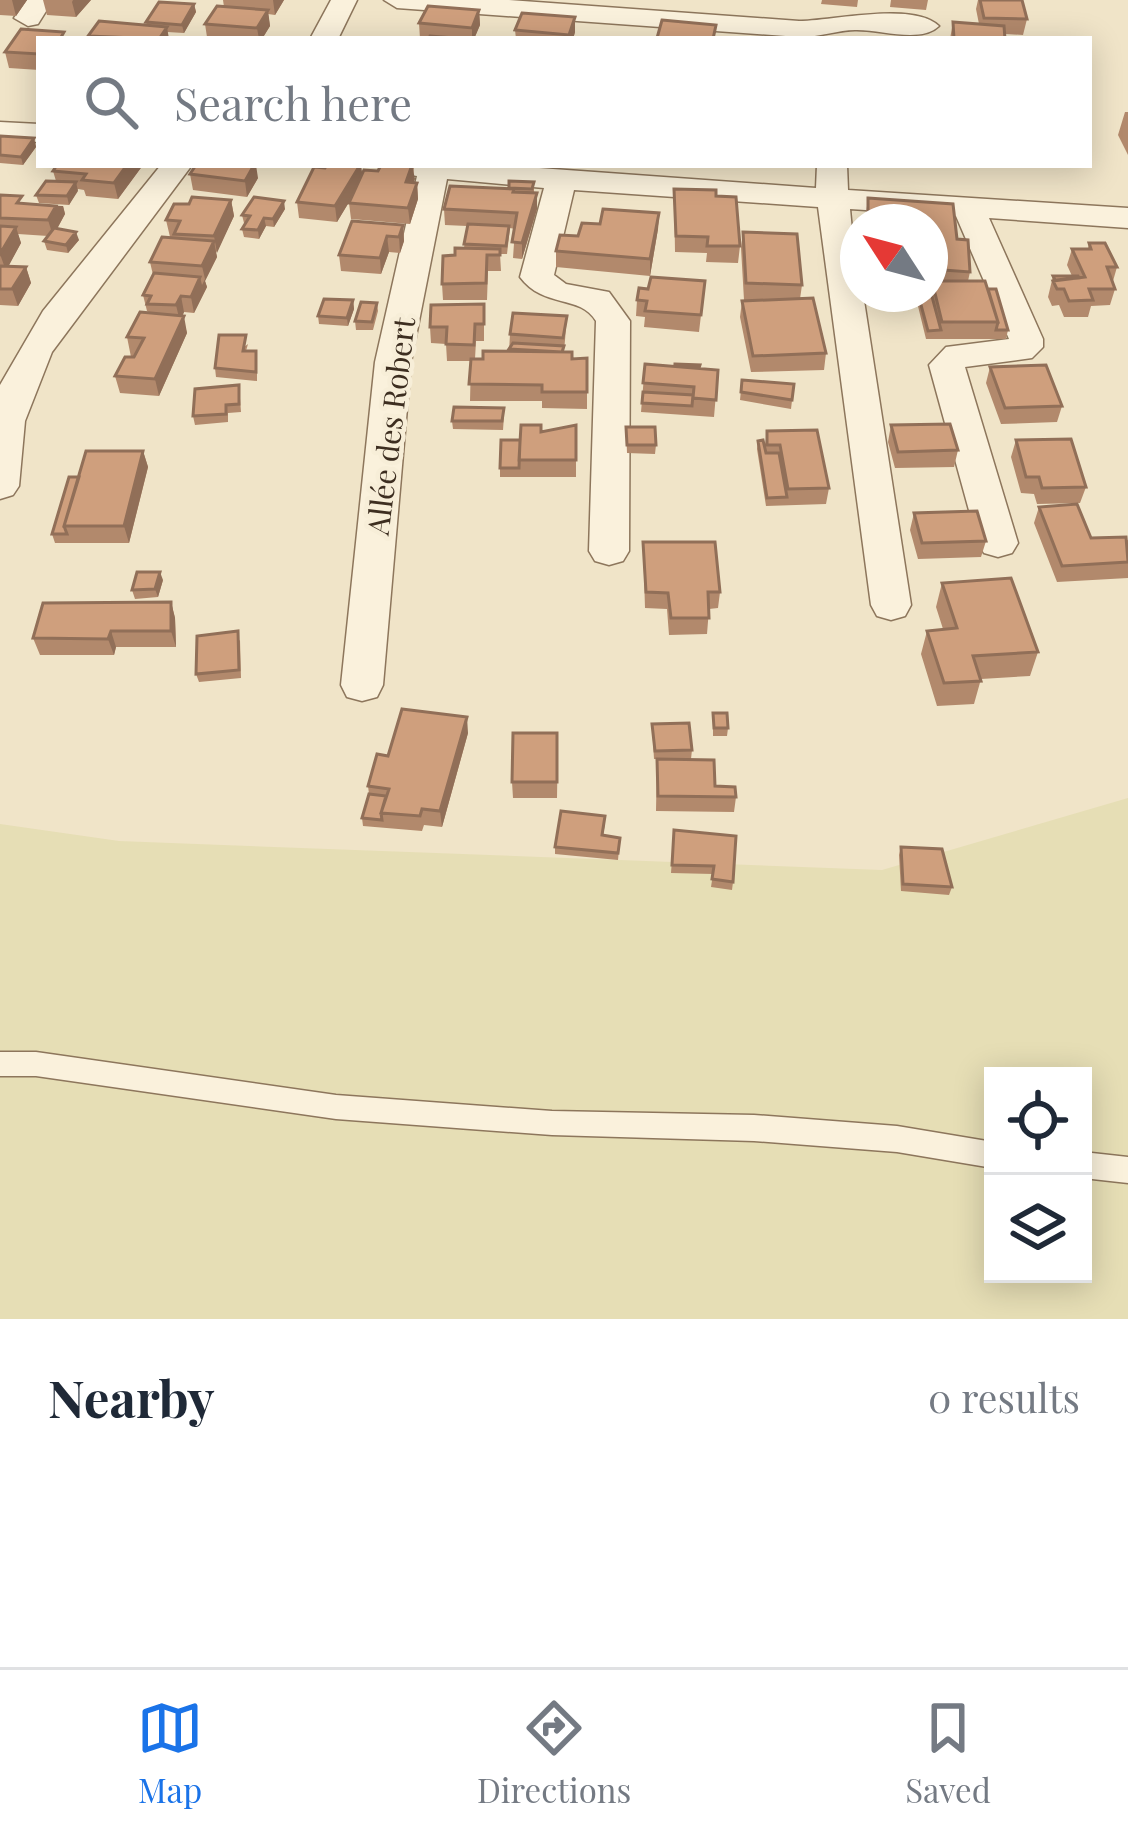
<!DOCTYPE html>
<meta charset="utf-8">
<style>
:root{--surface:#fff;--page:#f2f2f3;--text:#1f2937;--muted:#747a83;--line:#e0e1e3;--accent:#1a73e8}
body{margin:0;font-family:"Playfair Display",serif;background:var(--page);color:var(--text)}
.controls{position:absolute;right:36px;bottom:36px;display:grid;overflow:hidden;border-radius:0px;box-shadow:0 6px 30px #0003}
.controls button{width:108px;height:108px;display:grid;place-items:center;padding:0;border:0;border-bottom:3px solid var(--line);background:var(--surface);color:var(--text);font:60px sans-serif}
.compass{position:absolute;left:840px;top:204px;width:108px;height:108px;border-radius:50%;background:var(--surface);box-shadow:0 6px 30px #0003;rotate:306deg}
.list{margin:0;padding:0;list-style:none}
h2{display:flex;justify-content:space-between;align-items:center;height:156px;margin:0;padding:0 48px;font-size:51px}
h2 small{font-size:39px;font-weight:400;color:var(--muted)}
.icon{flex:none;width:66px;height:66px;fill:none;stroke:currentColor;stroke-width:2;stroke-linecap:round;stroke-linejoin:round}
.map{position:relative;flex:none;width:1128px;height:1319px;overflow:hidden}
.search{position:absolute;background:var(--surface);box-shadow:0 6px 30px #0003;left:36px;right:36px;top:36px;height:132px;display:flex;align-items:center;gap:30px;box-sizing:border-box;padding:0 42px;border-radius:0px;color:var(--muted);font-size:45px}
.sheet{height:348px;background:var(--surface)}
nav{display:flex;justify-content:space-around;align-items:center;box-sizing:border-box;height:168px;border-top:3px solid var(--line);background:var(--surface);font-size:33px;color:var(--muted)}
nav a{display:grid;justify-items:center;gap:6px}
nav .on{color:var(--accent)}
.map>svg:first-child{display:block}
.farmland{fill:#e6deb5;fill-rule:evenodd}
.lines{fill:none;stroke-linecap:round;stroke-linejoin:round}
.lane-casing{stroke:#8d765c;stroke-width:3}
.street-casing{stroke:#8d765c;stroke-width:3}
.lane{fill:#faf1dc;fill-rule:evenodd}
.street{fill:#faf1dc;fill-rule:evenodd}
.wall{fill:#b2896c}
.shaded-wall{fill:#916f58}
.building{fill:#cf9f7d;stroke:#916f58;stroke-width:3}
.labels{text-anchor:middle;dominant-baseline:central;stroke-width:9;stroke-linejoin:round;paint-order:stroke}
.street-label{font-size:30px;fill:#3d2e20;stroke:#f7eed8}
</style>
<div class="map">
<svg width="1128" height="1319" viewBox="0 0 1128 1319">
<rect width="100%" height="100%" fill="#f0e4c8"/>
<path class="farmland" d="M1128,798V1319H0V824L119,841L882,870ZM993,1076H1083V1274H993Z"/>
<g class="lines">
<g class="lane-casing">
<path id="lane" d="M0,1052H36L336,1095L552,1111L754,1115L897,1126L993,1142V1168L897,1152L754,1141L552,1135L336,1119L36,1076H0Z
M1083,1152L1128,1157V1183L1083,1178Z"/>
</g>
<g class="street-casing">
<path id="street" d="M27,0H53L38,24L28,26L14,18Z
M331,0H357L338,39H310Z
M384,0H509L799,21C831,21 913,1 939,26C921,44 879,29 855,30C839,30 821,37 799,37L397,8Z
M0,122L39,124V142L0,140Z
M161,165H192L52,352L25,421L19,486L13,495L0,499V385L43,311Z
M382,165H498L816,188L817,165H847L848,190L1128,208V228L989,218L1043,339V347L1032,358L965,367L1018,543L1012,553L998,557L984,553L978,543L929,365L946,347L1009,339L956,216L850,209L858,294H863L911,605L905,616L891,620L877,616L871,605L818,207L574,190L554,275L566,284L609,292L630,321L629,551L623,561L609,565L595,561L589,551L596,321C580,294 544,309 520,277L544,188L447,179L411,362L383,685L377,697L362,701L347,697L341,685L375,362L417,176L386,171Z"/>
</g>
<use href="#lane" class="lane"/>
<use href="#street" class="street"/>
</g>
<path class="wall" d="M0,0H27L16,16L0,15Z
M43,0H91L76,17L47,15Z
M223,0H284L275,15L268,14L270,26L262,39H203L207,37L205,24L224,7Z
M822,0H858L857,7L821,4Z
M891,0H928L926,10L890,7Z
M978,0H1022L1027,19L1023,35L1005,34V39H950L953,22L979,24L976,9Z
M194,4L196,12L184,33L167,32L169,39H88V36L147,25L146,22Z
M479,10L480,25L474,39H420L419,23Z
M515,30L575,32L573,39H516Z
M39,39V70L9,68L5,52Z
M1125,112H1128V155L1118,135Z
M0,136L34,138L36,147L23,165L0,163Z
M143,165L118,199L86,196L84,190L78,189L69,205L39,203L36,195L56,181L53,171Z
M381,165H414L413,183H417L418,199L410,224L351,219L349,203L352,197L337,222L299,218L297,202L325,168L362,175L378,171Z
M190,174L258,178L247,197L193,190Z
M534,182V193H537V209L522,259L513,258L515,229L510,228L507,254H500L501,271H488L487,300H443L442,284L455,255L464,248L467,226L445,225L444,209Z
M674,189L716,196L740,246L738,263L706,262L707,253L675,252Z
M0,195L24,204L63,206L65,214L57,229L79,240L68,253L47,250L44,241L48,236L18,234L21,243L8,266L26,267L31,283L18,306L0,305Z
M868,198L953,204L957,239L968,240L970,272L968,281H985L988,289H996L1008,330L1006,339H926L916,298V294H930V222H865Z
M231,200L234,216L216,253L217,257L205,281L207,287L194,313L184,312L182,316L187,333L159,396L120,393L115,376L131,357L127,337L150,313L147,311L143,295L153,275L150,262L175,238L170,237L166,220Z
M285,209L274,227L266,226L259,239L244,237L242,229L246,224L244,223L242,215Z
M659,213L658,229L650,276L556,267V251L600,224Z
M403,225L404,241L400,253L389,252L381,274L341,271L339,255Z
M743,232L802,285L800,299L826,353L824,370L751,372L740,317L742,301L744,300L741,248Z
M1089,243L1117,267L1113,281L1115,289L1110,305L1091,306L1088,317H1064L1059,305L1052,306L1048,297L1053,276H1072L1067,265L1072,249H1088Z
M705,281L699,332L644,327L645,317L636,316L637,300L648,289Z
M353,300L354,309L348,326L319,324L318,316Z
M377,303L378,311L373,330H356L355,321Z
M484,304V341H476L475,359H483L509,352L510,334L567,316L564,352L572,359L587,358V409L542,408V401H470L471,361H447L446,344L431,343L430,327Z
M248,344L246,351L257,360V381L216,377L215,368Z
M645,364L718,370L714,417L641,412Z
M990,367L1062,406L1057,422L1001,424L986,383Z
M742,380L794,384L791,409L740,400Z
M239,385L241,412L228,413V422L195,425L193,416Z
M504,416L503,430L453,429L452,421Z
M576,425V477H500V468L520,440L541,432Z
M891,425L958,450L954,467L895,468L888,442Z
M626,427L656,445L655,454L627,453Z
M767,431L829,488L826,504L766,506L757,449L758,441L765,447Z
M1016,440L1086,487L1080,503L1037,504L1034,494L1021,493L1011,457Z
M143,451L148,467L129,543H55L52,534Z
M1039,507L1091,538L1128,540V578L1057,582L1034,523Z
M914,513L986,541L981,557L918,559L910,530Z
M643,542L720,592L718,608L709,609L707,634L669,635L667,609L645,608Z
M163,580L158,597L135,599L132,590Z
M942,583L1038,652L1030,676L981,679L974,704L937,706L921,654L927,631L943,629L936,607Z
M171,602L175,618L176,647H116L114,655H40L33,638Z
M240,640L241,678L199,682L196,674Z
M713,713L728,728L727,736H713Z
M652,724L692,750L691,759H654Z
M558,732L557,798H513L512,782Z
M468,733L442,827L424,825L422,831L363,826L362,818L369,794L368,786L388,756Z
M657,759L736,797L734,812L656,811Z
M605,824L603,835L620,838L618,860L555,854V847Z
M674,830L733,882L732,890L711,887L713,874L671,873Z
M901,847L952,887L949,895L901,891L899,855Z"/>
<path class="shaded-wall" d="M12,0H27L16,16Z
M73,0H91L76,17L72,2Z
M273,0H284L275,15Z
M194,4L196,12L184,33L182,25Z
M268,10L270,26L262,39H259L257,28Z
M479,10L480,25L474,39H472V28Z
M575,17V32L573,39H569Z
M167,27L169,39H159Z
M34,138L36,147L23,165L21,157Z
M127,165H143L118,199L114,183Z
M254,165H256L258,178L247,197L245,181Z
M360,165H361L363,179L337,222L335,206Z
M412,165L415,179L408,198L406,182Z
M76,182L78,191L69,205L67,196Z
M417,183L418,199L410,224L408,208Z
M537,193V209L522,259V243Z
M231,200L234,216L217,253L214,236Z
M284,201L285,209L274,227L273,219Z
M56,206H63L65,214L53,236L48,220Z
M659,213L658,229L650,276V259Z
M264,218L266,226L259,239L258,230Z
M403,225L404,241L400,253L399,237Z
M16,227L21,243L6,271L0,254Z
M76,232L79,240L68,253L66,245Z
M387,236L389,252L381,274L380,258Z
M214,241L217,257L205,281L207,287L204,293L202,285L205,279L202,266Z
M26,267L31,283L18,306L12,289Z
M200,277L204,293L194,313L191,297Z
M181,296L184,312L180,322L176,305Z
M353,300L354,309L348,326L347,318Z
M184,316L187,333L159,396L155,379Z
M143,451L148,467L129,543L124,526Z
M160,572L163,580L158,597L155,589Z
M171,602L175,618L176,647L171,631Z
M111,631L116,647L114,655L108,639Z
M467,717L468,733L442,827L440,811Z"/>
<path class="building" d="M980,0H1022L1027,19L984,18Z
M159,2L194,4L182,25L146,22Z
M217,6L268,10L257,28L205,24Z
M428,6L479,10L472,28L419,23Z
M522,13L575,17L569,35L515,30Z
M662,20L716,25L713,39L657,38Z
M99,21L167,27L159,39L88,36Z
M953,22L1004,26L1005,39H954Z
M21,29L64,32L60,39H39V54L5,52Z
M430,36L466,39H429Z
M0,136L34,138L21,157L0,155Z
M57,165H127L114,183L82,180L86,174L53,171Z
M196,165H254L245,181L190,174Z
M327,165H360L335,206L297,202L314,167L325,168Z
M381,165H412L406,182L417,183L408,208L349,203L364,170L378,171Z
M46,181L76,182L67,196L36,195Z
M509,181L534,182L532,189L509,188Z
M450,186L514,189L513,192L537,193L522,243L512,242L517,213L444,209Z
M674,189L716,190V196L736,197L740,246H707L708,237L676,236Z
M0,195L22,196L17,203L56,206L48,220L0,218Z
M192,197L231,200L214,236L174,234L180,221L166,220L174,204H189Z
M254,197L284,201L273,219L264,218L258,230L242,229L250,216L242,215Z
M868,198L953,204L957,239L968,240L970,272L930,269V222H868Z
M603,209L659,213L650,259L556,251L560,235L578,236L582,223L600,224Z
M352,221L403,225L399,237L387,236L380,258L339,255Z
M468,224L509,226L506,246L464,244Z
M0,226L16,227L0,254Z
M54,228L76,232L66,245L44,241Z
M743,232L797,234L802,285L746,283Z
M162,237L214,241L202,266L150,262Z
M1089,243H1105L1117,267H1107L1115,289H1089L1093,300L1069,301L1064,289H1057L1053,281L1085,277L1072,249H1091Z
M455,248L500,249V255H487L486,283L442,284L443,256L455,255Z
M0,266L26,267L12,289H0Z
M154,273L200,277L191,297L181,296L176,305L147,304L151,296L143,295Z
M1053,276H1078L1079,278L1055,280Z
M651,277L705,281L701,315L645,311L647,301L637,300L639,288L648,289Z
M932,281H985L998,322H942Z
M930,289L941,330L928,331L918,294H930Z
M988,289H996L1008,330H996L998,322Z
M813,298L826,353L753,356L742,301Z
M324,299L353,300L347,318L318,316Z
M361,302L377,303L372,322L355,321Z
M484,304V324H475L474,345L446,344L447,327H430L431,305Z
M140,312L184,316L155,379L115,376L125,357H134L144,338L127,337Z
M513,313L567,316L563,338L510,334Z
M219,335H246L243,351H256V372L215,368Z
M513,343L564,346L562,352L509,349Z
M483,351L572,352V359L587,358V392H542V385L469,384L471,359H483Z
M645,364L718,370L716,400L693,398L694,387L643,383Z
M675,364L700,365L699,368L675,366Z
M1046,365L1062,406L1005,408L990,367Z
M742,380L794,384L792,400L741,392Z
M239,385V404L226,405V414L193,416L195,389Z
M643,392L693,395L692,406L642,403Z
M454,407L504,408L502,421H452Z
M950,424L958,450L898,452L891,425Z
M521,425H541V432L576,425V460H519Z
M626,427H655L656,445H627Z
M817,430L829,488L788,489L780,445H767V431Z
M1071,439L1086,487L1042,488L1039,477H1026L1016,440Z
M501,440H520L519,468H500Z
M763,440L766,453H779L787,497L767,498L758,441Z
M86,451H143L124,526H64Z
M69,477H79L64,526L67,534H52Z
M1077,504L1091,538L1126,537L1128,562L1062,566L1039,507Z
M977,511L986,541L922,543L914,513Z
M643,542H715L720,592H708L709,618H671L668,593L646,592Z
M137,572H160L155,589L132,590Z
M1011,578L1038,652L973,656L981,681L944,683L927,631L957,628L942,583Z
M171,602V631H111L108,639L33,638L43,603Z
M238,631L239,670L196,674L197,636Z
M402,709L467,717L440,811L422,809L420,816L381,813L389,789L368,786L377,754L388,756Z
M713,713H727L728,728H714Z
M689,723L692,750L655,751L652,724Z
M513,733H557V782H512Z
M657,759L714,760L715,786L735,787L736,797L658,796Z
M369,794L386,796L381,813L382,820L362,818Z
M561,811L605,816L602,835L620,838L618,853L555,847Z
M674,830L736,836L733,882L712,879L714,866L672,865Z
M901,847L942,849L952,887L903,884Z"/>
<g class="labels">
<g class="street-label">
<text transform="translate(390 426) rotate(-83)">Allée des Robert</text>
</g>
</g>
</svg>
<div class="controls">
<button><svg class="icon" aria-label="locate" viewBox="0 0 24 24"><circle cx="12" cy="12" r="6"/><path d="M12 2v4M12 18v4M2 12h4M18 12h4"/></svg></button>
<button><svg class="icon" aria-label="layers" viewBox="0 0 24 24"><path d="M12 4l9 5-9 5-9-5zM3 14l9 5 9-5"/></svg></button>
</div>
<svg class="compass" viewBox="-18 -18 36 36"><path d="M0-13l5 13h-10z" fill="#e53935"/><path d="M0 13l5-13h-10z" fill="#747a83"/></svg>
<div class="search"><svg class="icon" aria-label="search" viewBox="0 0 24 24"><circle cx="10" cy="10" r="6"/><path d="M15 15l6 6"/></svg>Search here</div>
</div>
<section class="sheet">
<h2>Nearby<small>0 results</small></h2>
<ul class="list">
</ul>
</section>
<nav>
<a class="on"><svg class="icon" aria-label="map" viewBox="0 0 24 24"><path d="M3 6l6-2 6 2 6-2v14l-6 2-6-2-6 2zM9 4v14M15 6v14"/></svg>Map</a>
<a><svg class="icon" aria-label="directions" viewBox="0 0 24 24"><path d="M12 3l9 9-9 9-9-9zM9 14v-3h6M13 9l2 2-2 2"/></svg>Directions</a>
<a><svg class="icon" aria-label="saved" viewBox="0 0 24 24"><path d="M7 4h10v16l-5-4-5 4z"/></svg>Saved</a>
</nav>
